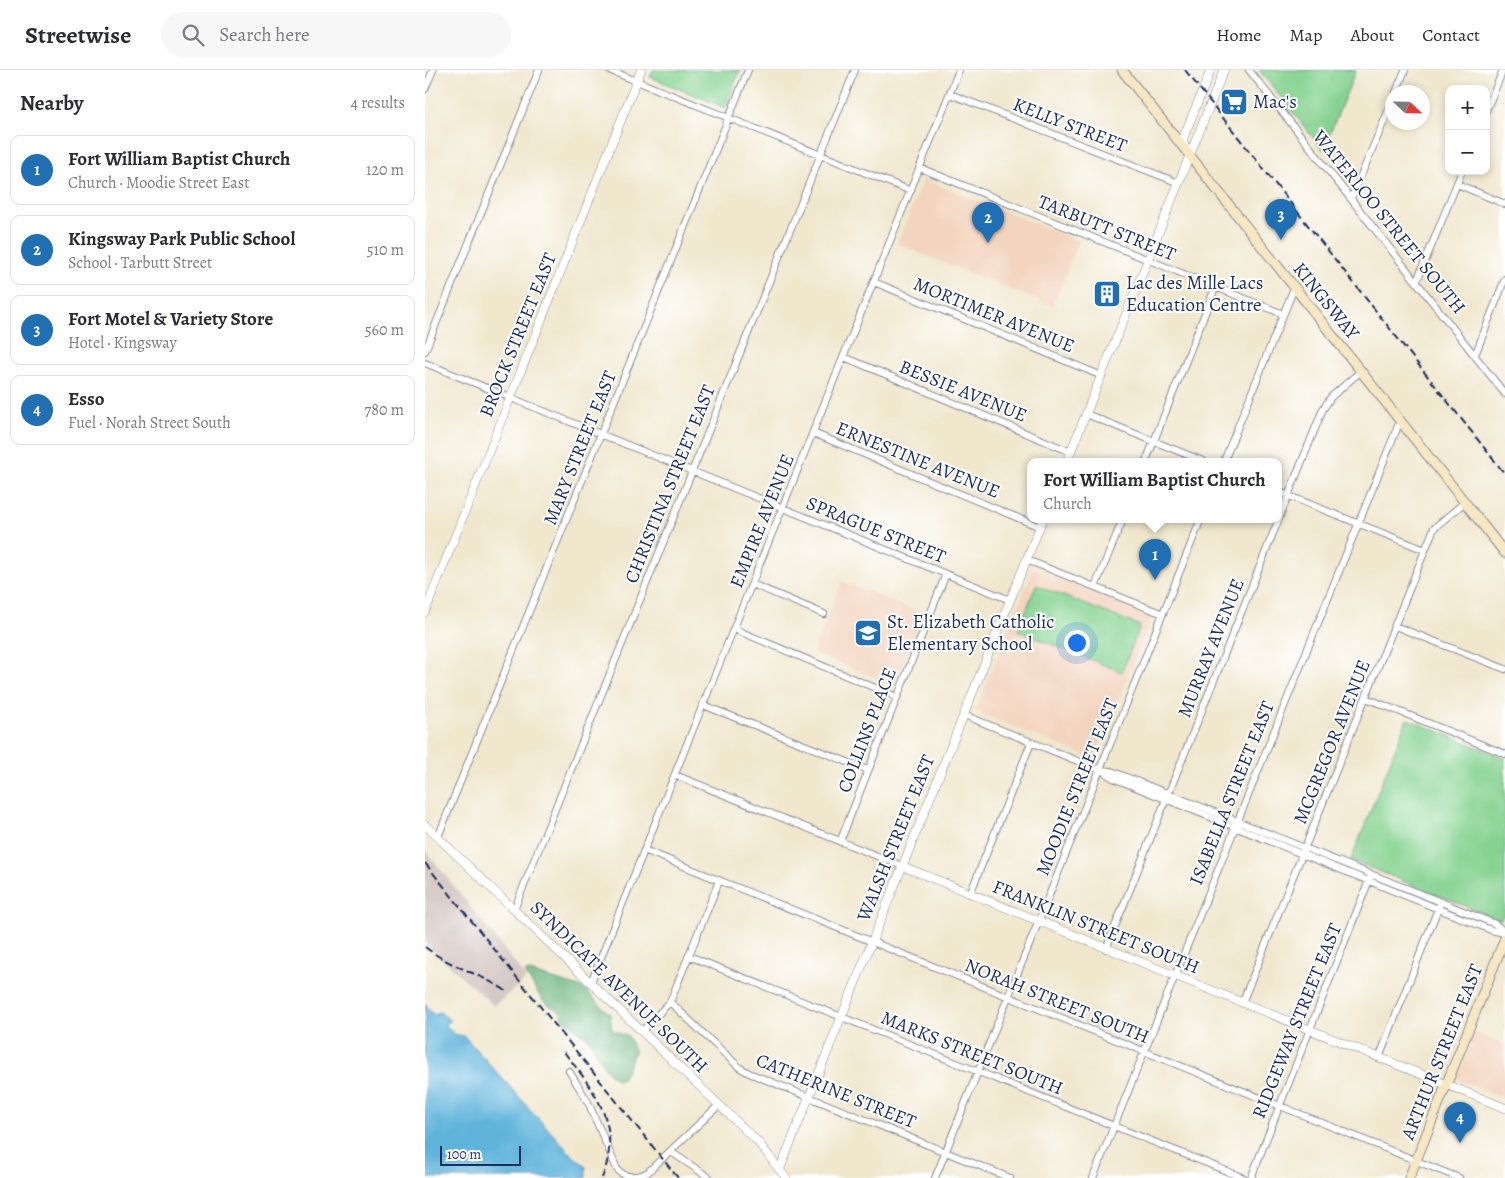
<!DOCTYPE html>
<meta charset="utf-8">
<style>
:root{--surface:#fff;--page:#f7f7f7;--text:#2b2b33;--muted:#7c7c81;--line:#e1e1e2;--accent:#1f6fb2}
body{margin:0;font-family:Alegreya,serif;background:var(--page);color:var(--text)}
.controls{position:absolute;right:15px;top:15px;display:grid;overflow:hidden;border-radius:10px;box-shadow:0 2px 8px #0003}
.controls button{width:45px;height:45px;display:grid;place-items:center;padding:0;border:0;border-bottom:1px solid var(--line);background:var(--surface);color:var(--text);font:25px sans-serif}
.compass{position:absolute;left:960px;top:15px;width:45px;height:45px;border-radius:50%;background:var(--surface);box-shadow:0 2px 8px #0003;rotate:112deg}
.scale{position:absolute;left:15px;bottom:12px;width:81px;box-sizing:border-box;padding-left:5px;border:2px solid #1b2f5e;border-top:0;font-size:14px;line-height:18px;white-space:nowrap;color:#1b2f5e;-webkit-text-stroke:4px #fff;paint-order:stroke}
.you{position:absolute;left:651px;top:572px;width:18px;height:18px;margin:-12px;border:4px solid #fff;border-radius:50%;background:#1a73e8;box-shadow:0 0 0 8px #1a73e833}
.badge{display:grid;place-items:center;width:32px;height:32px;border-radius:50%;background:var(--accent);color:#fff;font-size:16px;font-weight:700}
.pin{position:absolute;translate:-50% -41px;filter:drop-shadow(0 1px 2px #0008)}
.pin::after{content:'';position:absolute;top:26px;width:18px;height:15px;background:inherit;clip-path:polygon(0 0,100% 0,50% 100%)}
.popup{position:absolute;left:602px;top:388px;width:255px;height:65px;box-sizing:border-box;display:grid;place-content:center;border-radius:10px;background:var(--surface);filter:drop-shadow(0 1px 4px #0005);font-size:16px;white-space:nowrap;color:var(--muted)}
.popup b{font-size:19px;color:var(--text)}
.popup::after{content:'';position:absolute;left:50%;top:100%;margin-left:-10px;border:10px solid transparent;border-top-color:var(--surface)}
.list{margin:0;padding:0;list-style:none}
h2{display:flex;justify-content:space-between;align-items:center;height:65px;margin:0;padding:0 20px;font-size:21px}
h2 small{font-size:16px;font-weight:400;color:var(--muted)}
.list li{display:grid;grid-template-columns:32px 1fr auto;gap:15px;align-items:center;box-sizing:border-box;height:70px;margin:0 10px 10px;padding:0 10px;border:1px solid var(--line);border-radius:10px}
.list b{display:block;font-size:19px;white-space:nowrap}
.list p{margin:0;font-size:16px;white-space:nowrap;color:var(--muted)}
.list em{font-size:16px;font-style:normal;color:var(--muted)}
.icon{flex:none;width:28px;height:28px;fill:none;stroke:currentColor;stroke-width:2;stroke-linecap:round;stroke-linejoin:round}
.map{position:relative;flex:none;width:1080px;height:1108px;overflow:hidden}
header{display:flex;align-items:center;gap:30px;box-sizing:border-box;height:70px;padding:0 25px;background:var(--surface);border-bottom:1px solid var(--line)}
header strong{font-size:24px}
nav{display:flex;gap:28px;margin-inline-start:auto;font-size:18px}
.search{width:350px;height:45px;background:var(--page);display:flex;align-items:center;gap:12px;box-sizing:border-box;padding:0 18px;border-radius:28px;color:var(--muted);font-size:19px}
main{display:flex}
aside{flex:1;background:var(--surface)}
.map>svg:first-child{display:block}
.built{fill:#f3d4be}
.industrial{fill:#cfc0ba}
.green{fill:#86d391;stroke:#508178}
.forest{fill:#6cb57b;stroke:#44726c}
.water{fill:#5fb4db;stroke:#3d729c}
.lines{fill:none;stroke-linecap:round;stroke-linejoin:round}
.minor-casing{stroke:#868b96;stroke-width:8}
.tertiary-casing{stroke:#868b96;stroke-width:9}
.secondary-casing{stroke:#868b96;stroke-width:11}
.minor{stroke:#fff;stroke-width:6}
.tertiary{stroke:#fff;stroke-width:8}
.secondary{stroke:#f7e8c3;stroke-width:9}
.rail{stroke:#1b2f5e;stroke-width:2;stroke-dasharray:8 4;stroke-linecap:butt}
.labels{text-anchor:middle;dominant-baseline:central;stroke-width:4;stroke-linejoin:round;paint-order:stroke}
.poi-label{font-size:19px;fill:#1b2f5e;stroke:#fff;text-anchor:start}
.street-label{font-size:19px;fill:#1b2f5e;stroke:#fff}
</style>
<header>
<strong>Streetwise</strong>
<div class="search"><svg class="icon" aria-label="search" viewBox="0 0 24 24"><circle cx="10" cy="10" r="6"/><path d="M15 15l6 6"/></svg>Search here</div>
<nav><a>Home</a><a>Map</a><a>About</a><a>Contact</a></nav>
</header>
<main>
<aside>
<h2>Nearby<small>4 results</small></h2>
<ul class="list">
<li><span class="badge">1</span><div><b>Fort William Baptist Church</b><p>Church · Moodie Street East</p></div><em>120 m</em></li>
<li><span class="badge">2</span><div><b>Kingsway Park Public School</b><p>School · Tarbutt Street</p></div><em>510 m</em></li>
<li><span class="badge">3</span><div><b>Fort Motel &amp; Variety Store</b><p>Hotel · Kingsway</p></div><em>560 m</em></li>
<li><span class="badge">4</span><div><b>Esso</b><p>Fuel · Norah Street South</p></div><em>780 m</em></li>
</ul>
</aside>
<div class="map">
<svg width="1080" height="1108" viewBox="0 0 1080 1108">
<rect width="100%" height="100%" fill="#fff"/>
<filter id="ink" filterUnits="userSpaceOnUse"><feTurbulence type="fractalNoise" baseFrequency=".02" numOctaves="2"/><feDisplacementMap in="SourceGraphic" scale="10" xChannelSelector="R" yChannelSelector="G"/><feConvolveMatrix kernelMatrix="1 2 1 2 8 2 1 2 1" color-interpolation-filters="sRGB"/></filter>
<filter id="wash" filterUnits="userSpaceOnUse"><feTurbulence type="fractalNoise" baseFrequency=".0096" numOctaves="4" result="noise"/><feDisplacementMap in="SourceGraphic" scale="20" xChannelSelector="R" yChannelSelector="G"/><feGaussianBlur stdDeviation="1.12" result="paint"/><feColorMatrix in="noise" values="0 0 0 0 0 0 0 0 0 0 0 0 0 0 0 0 0 1.4 0 .05"/><feComposite in="paint" operator="in"/></filter>
<g filter="url(#wash)">
<rect width="100%" height="100%" fill="#f0e7cd"/>
<path class="built" d="M498,109L654,171L628,236L472,174Z
M609,498L728,545L669,689L550,641Z
M417,511L498,544L469,615L388,583Z
M1050,963L1080,975V1029L1031,1009Z"/>
<path class="industrial" d="M0,780L102,908L69,936L0,873Z"/>
<path class="green" d="M228,0H315L300,38L225,7Z
M834,0H931L898,80Z
M611,515L715,556L697,602L593,561Z
M982,649L1080,688V843L1075,850L926,790Z"/>
<path class="forest" d="M102,901L158,918L185,944L187,960L204,967L210,982C204,991 204,1000 197,1009L192,1010C177,1000 174,984 164,970C157,962 146,956 138,950L137,943L118,931L100,903Z"/>
<path class="water" d="M0,934L9,945L15,942L26,951L20,954L29,964L39,966L144,1082L161,1097V1108H0Z"/>
</g>
<g filter="url(#ink)">
<g class="lines">
<g class="minor-casing">
<path id="minor" d="M184,0L486,121
M824,0L1080,324
M0,19L8,0
M971,22L980,0
M525,24L754,113
M1061,41L1078,0
M495,98L858,244
M1032,114L1080,134
M926,129L968,30
M992,211L1037,101
M449,212L677,306
M0,281L114,0
M1050,285L1080,209
M419,287L646,382
M0,293L585,530
M661,344L778,391
M388,363L615,457
M721,391L790,218
M799,391L869,218
M854,422L1000,480
M602,490L738,544
M327,514L399,544
M670,517L698,449
M970,556L1080,599
M309,559L472,627
M941,628L1080,684
M278,635L443,700
M539,645L675,700L686,701L1016,832L1070,854L1080,862
M676,700L688,708L1066,860L1079,863
M250,705L477,796
M13,767L323,0
M415,772L521,504
M219,780L1034,1108
M545,824L606,673
M89,840L430,0
M681,879L898,339L906,327L936,301
M264,886L819,1108
M166,912L534,0
M245,932L314,997L324,1003L585,1108
M817,933L1009,458L1040,432
M217,961L245,932L294,811
M954,988L1014,836
M144,1001L163,1032L192,1099C199,1108 211,1108 222,1103L294,1035
M246,1082L285,1108
M510,1108L776,449
M668,1108L975,351
M826,1108L945,808"/>
</g>
<g class="tertiary-casing">
<path id="tertiary" d="M761,79L758,72L759,66L786,0
M642,391L799,0
M0,542L216,0
M0,755L333,1072L361,1108
M477,796L1080,1038
M355,1099L618,449"/>
</g>
<g class="secondary-casing">
<path id="secondary" d="M697,0L1080,483
M984,1108L1080,868"/>
</g>
<use href="#minor" class="minor"/>
<use href="#tertiary" class="tertiary"/>
<use href="#secondary" class="secondary"/>
<path class="rail" d="M760,0L1080,404
M0,793L253,1108
M0,877C25,897 55,903 81,921
M139,982C170,1021 198,1056 177,1108"/>
</g>
</g>
<defs>
<g id="supermarket-square" transform="scale(1.4375)"><rect x="-9" y="-9" width="18" height="18" rx="4" fill="#1f6fb2" stroke="#fff"/><path d="M-6-5.5h2.5l.6 2H6L4.5 2H-2.5L-4.4-4H-6ZM-1.5 3.2a1.3 1.3 0 1 0 .1 0ZM3 3.2a1.3 1.3 0 1 0 .1 0Z" fill="#fff"/></g>
<g id="building-square" transform="scale(1.4375)"><rect x="-9" y="-9" width="18" height="18" rx="4" fill="#1f6fb2" stroke="#fff"/><path d="M-4-6H4V6H1V3H-1V6H-4ZM-2.5-4.3h1.7v1.8h-1.7ZM.8-4.3h1.7v1.8H.8ZM-2.5-1h1.7V.8h-1.7ZM.8-1h1.7V.8H.8Z" fill="#fff"/></g>
<g id="school-square" transform="scale(1.4375)"><rect x="-9" y="-9" width="18" height="18" rx="4" fill="#1f6fb2" stroke="#fff"/><path d="M0-5L7-2L0 1L-7-2ZM-4 1L0 2.5L4 1V4Q0 6-4 4Z" fill="#fff"/></g>
</defs>
<g fill-rule="evenodd">
<use href="#supermarket-square" x="809" y="32"/>
<use href="#building-square" x="682" y="224"/>
<use href="#school-square" x="443" y="563"/>
</g>
<g class="labels">
<g class="poi-label">
<text x="828" y="32">Mac's</text>
<text x="701" y="213">Lac des Mille Lacs<tspan x="701" dy="22">Education Centre</tspan></text>
<text x="462" y="552">St. Elizabeth Catholic<tspan x="462" dy="22">Elementary School</tspan></text>
</g>
<g class="street-label">
<text transform="translate(645 55) rotate(21)">KELLY STREET</text>
<text transform="translate(964 152) rotate(51)">WATERLOO STREET SOUTH</text>
<text transform="translate(682 158) rotate(22)">TARBUTT STREET</text>
<text transform="translate(901 231) rotate(51)">KINGSWAY</text>
<text transform="translate(569 245) rotate(22)">MORTIMER AVENUE</text>
<text transform="translate(93 265) rotate(-68)">BROCK STREET EAST</text>
<text transform="translate(538 321) rotate(22)">BESSIE AVENUE</text>
<text transform="translate(155 378) rotate(-68)">MARY STREET EAST</text>
<text transform="translate(493 390) rotate(22)">ERNESTINE AVENUE</text>
<text transform="translate(245 414) rotate(-68)">CHRISTINA STREET EAST</text>
<text transform="translate(337 451) rotate(-68)">EMPIRE AVENUE</text>
<text transform="translate(451 460) rotate(22)">SPRAGUE STREET</text>
<text transform="translate(786 578) rotate(-68)">MURRAY AVENUE</text>
<text transform="translate(442 660) rotate(-69)">COLLINS PLACE</text>
<text transform="translate(907 672) rotate(-68)">MCGREGOR AVENUE</text>
<text transform="translate(652 717) rotate(-68)">MOODIE STREET EAST</text>
<text transform="translate(807 723) rotate(-68)">ISABELLA STREET EAST</text>
<text transform="translate(471 768) rotate(-68)">WALSH STREET EAST</text>
<text transform="translate(671 857) rotate(22)">FRANKLIN STREET SOUTH</text>
<text transform="translate(194 917) rotate(44)">SYNDICATE AVENUE SOUTH</text>
<text transform="translate(632 931) rotate(22)">NORAH STREET SOUTH</text>
<text transform="translate(872 951) rotate(-68)">RIDGEWAY STREET EAST</text>
<text transform="translate(1017 982) rotate(-68)">ARTHUR STREET EAST</text>
<text transform="translate(547 983) rotate(22)">MARKS STREET SOUTH</text>
<text transform="translate(411 1021) rotate(22)">CATHERINE STREET</text>
</g>
</g>
</svg>
<div class="controls">
<button>+</button>
<button>−</button>
</div>
<svg class="compass" viewBox="-18 -18 36 36"><path d="M0-13l5 13h-10z" fill="#e53935"/><path d="M0 13l5-13h-10z" fill="#7c7c81"/></svg>
<div class="scale">100 m</div>
<div class="you"></div>
<div class="pin badge" style="left:730px;top:510px">1</div>
<div class="popup"><b>Fort William Baptist Church</b>Church</div>
<div class="pin badge" style="left:563px;top:173px">2</div>
<div class="pin badge" style="left:856px;top:170px">3</div>
<div class="pin badge" style="left:1035px;top:1073px">4</div>
</div>
</main>
